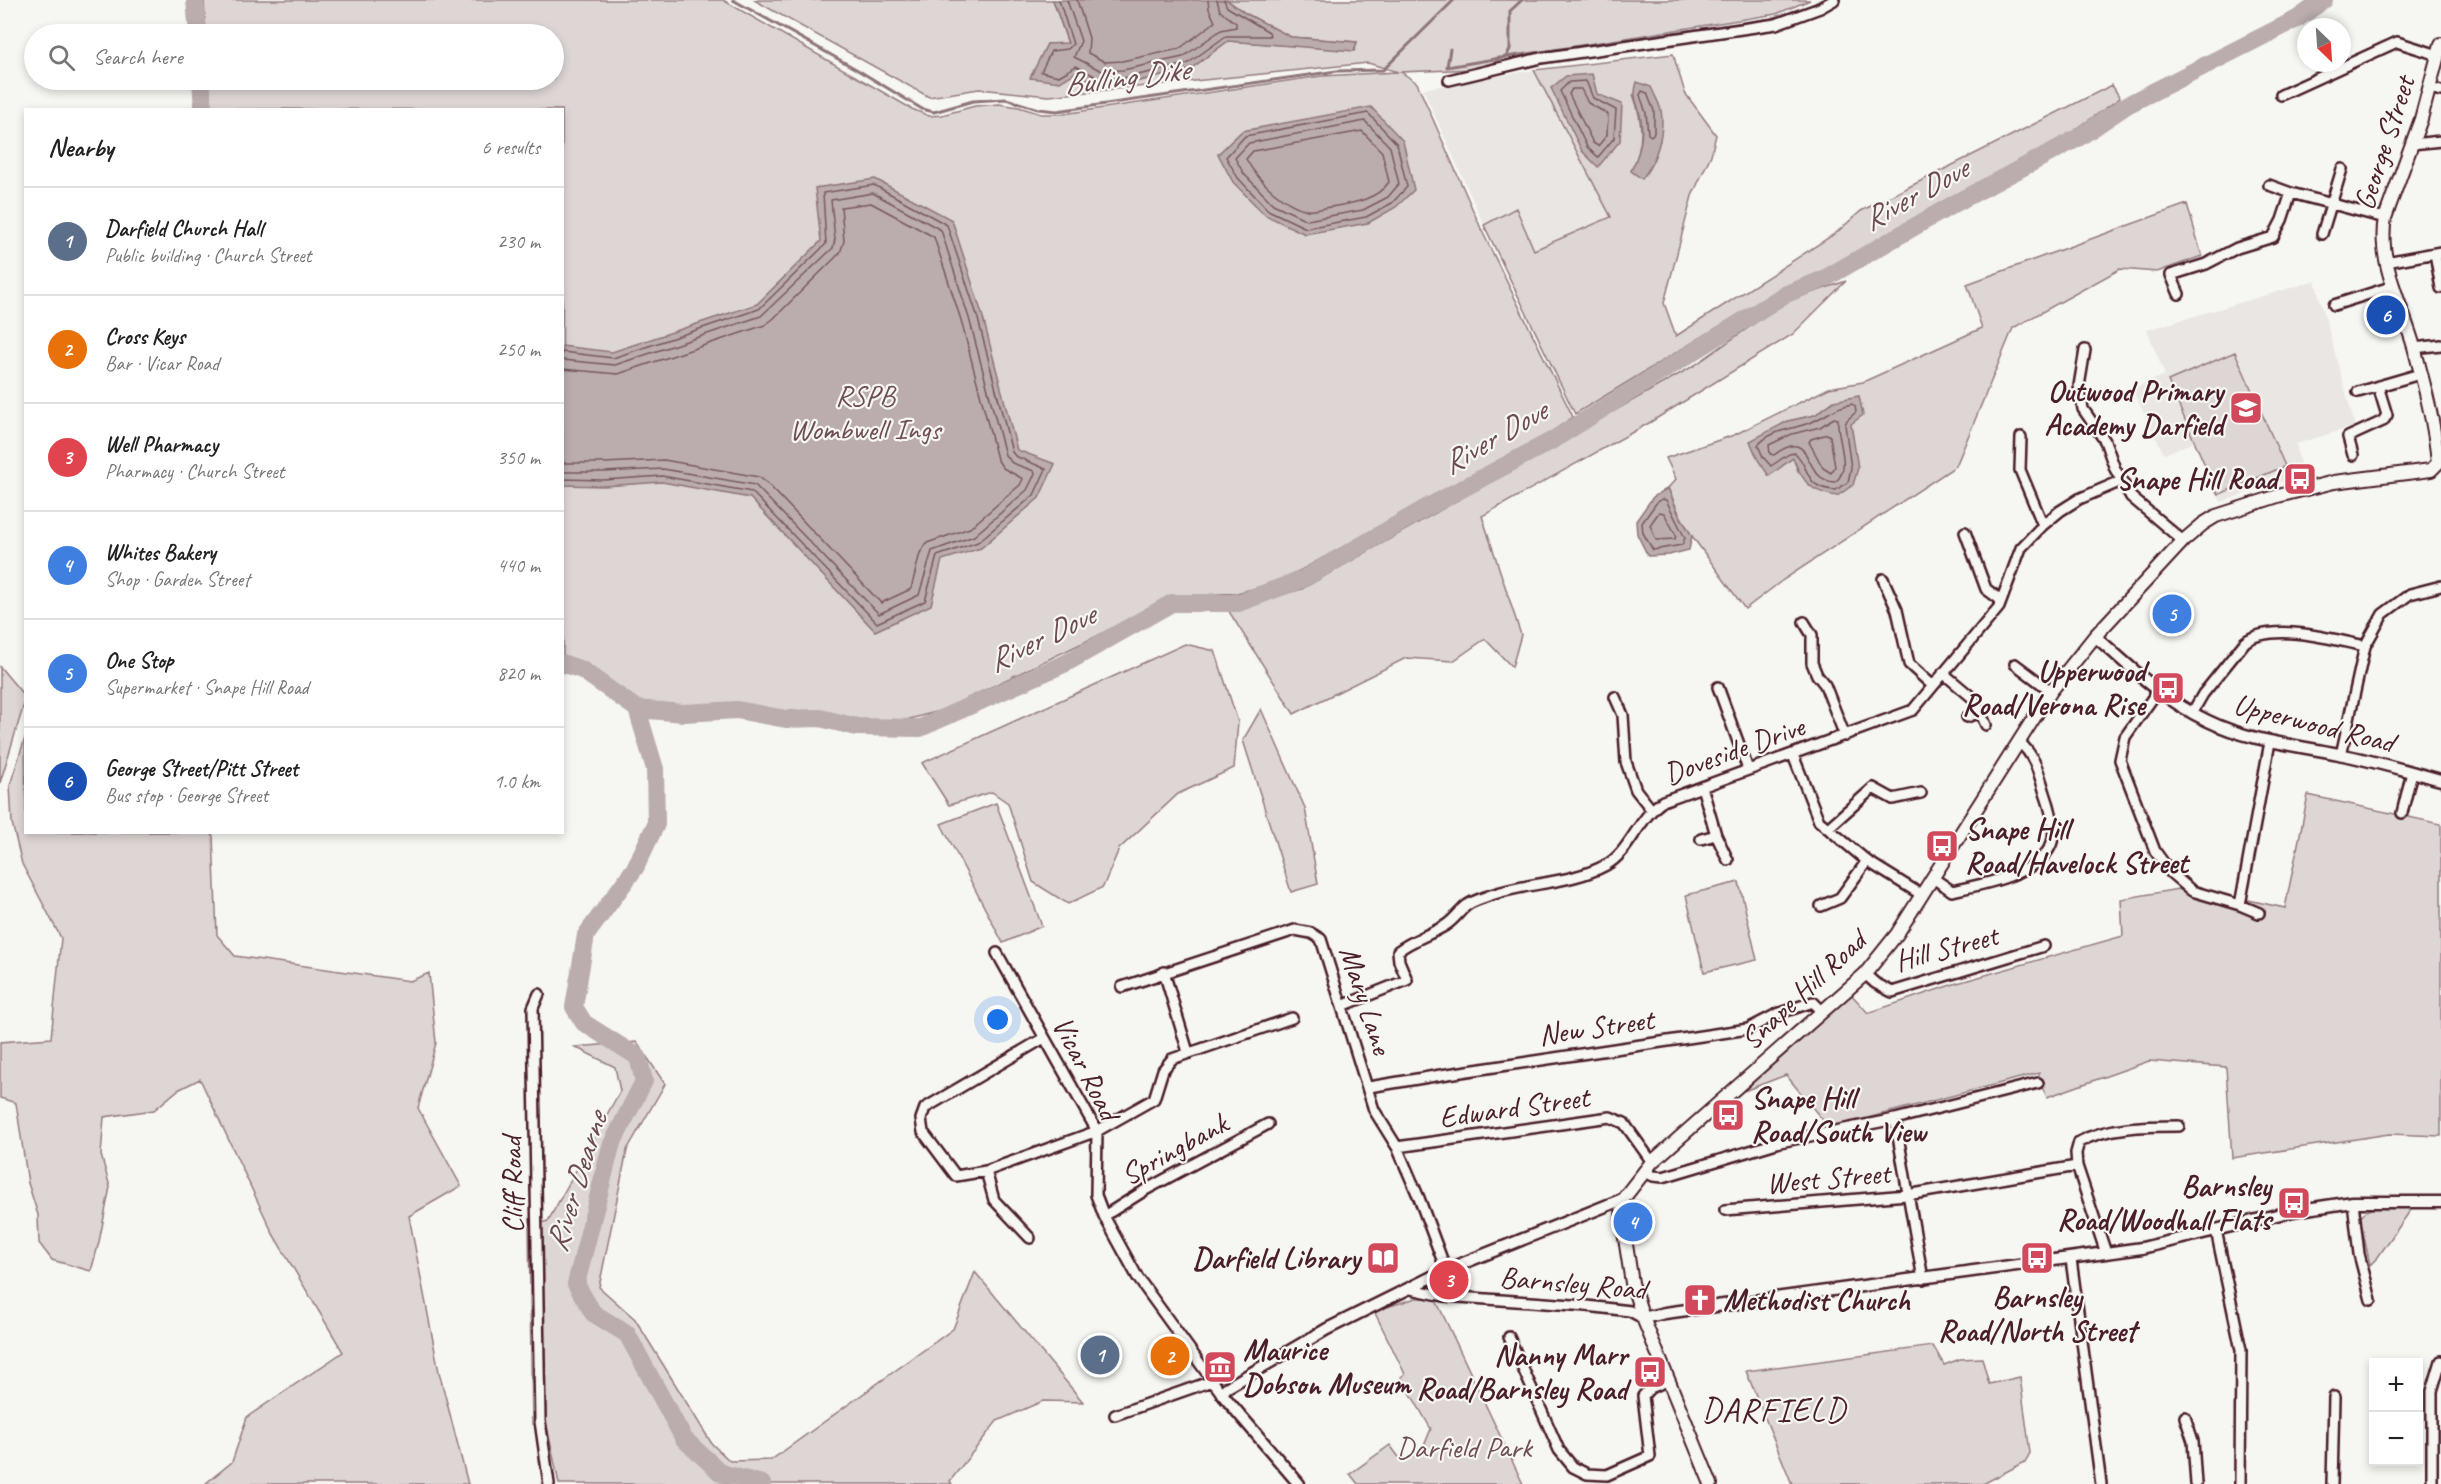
<!DOCTYPE html>
<meta charset="utf-8">
<style>
:root{--surface:#fff;--page:#f2f2f2;--text:#222;--muted:#767676;--line:#e0e0e0;--accent:#0b8043}
body{margin:0;font-family:Caveat,sans-serif;background:var(--page);color:var(--text)}
.controls{position:absolute;right:18px;bottom:18px;display:grid;overflow:hidden;border-radius:0px;box-shadow:0 3px 9px #0003}
.controls button{width:54px;height:54px;display:grid;place-items:center;padding:0;border:0;border-bottom:2px solid var(--line);background:var(--surface);color:var(--text);font:30px sans-serif}
.compass{position:absolute;left:2297px;top:18px;width:54px;height:54px;border-radius:50%;background:var(--surface);box-shadow:0 3px 9px #0003;rotate:155deg}
.you{position:absolute;left:998px;top:1020px;width:21px;height:21px;margin:-15px;border:4px solid #fff;border-radius:50%;background:#1a73e8;box-shadow:0 0 0 9px #1a73e833}
.badge{display:grid;place-items:center;width:39px;height:39px;border-radius:50%;background:var(--accent);color:#fff;font-size:20px;font-weight:700}
.pin{position:absolute;translate:-50% -50%;border:3px solid #fff;box-shadow:0 2px 6px #0006}
.list{margin:0;padding:0;list-style:none}
h2{display:flex;justify-content:space-between;align-items:center;height:78px;margin:0;padding:0 24px;font-size:26px}
h2 small{font-size:20px;font-weight:400;color:var(--muted)}
.list li{display:grid;grid-template-columns:39px 1fr auto;gap:18px;align-items:center;box-sizing:border-box;height:108px;padding:0 24px;border-top:2px solid var(--line)}
.list b{display:block;font-size:22px;white-space:nowrap}
.list p{margin:0;font-size:20px;white-space:nowrap;color:var(--muted)}
.list em{font-size:20px;font-style:normal;color:var(--muted)}
.icon{flex:none;width:33px;height:33px;fill:none;stroke:currentColor;stroke-width:2;stroke-linecap:round;stroke-linejoin:round}
.map{position:relative;flex:none;width:2441px;height:1484px;overflow:hidden}
.search{position:absolute;background:var(--surface);box-shadow:0 3px 9px #0003;left:24px;top:24px;width:540px;height:66px;display:flex;align-items:center;gap:15px;box-sizing:border-box;padding:0 21px;border-radius:33px;color:var(--muted);font-size:22px}
.panel{position:absolute;background:var(--surface);box-shadow:0 3px 9px #0003;left:24px;top:108px;width:540px;height:726px;border-radius:0px}
.map>svg:first-child{display:block}
.built{fill:#e9e6e3}
.green{fill:#ddd6d5;stroke:#947a80;stroke-width:1.5;fill-rule:evenodd}
.water{fill:#bbadae;stroke:#8e747a;stroke-width:1.5}
.lines{fill:none;stroke-linecap:round;stroke-linejoin:round}
.shore{stroke:#77585f;stroke-width:1.5}
.stream{stroke:#8e747a;stroke-width:3}
.river{stroke:#bbadae;stroke-width:18}
.minor-casing{stroke:#4a1f2b;stroke-width:14}
.tertiary-casing{stroke:#4a1f2b;stroke-width:15}
.secondary-casing{stroke:#4a1f2b;stroke-width:16}
.minor{stroke:#f6f6f2;stroke-width:9}
.tertiary{stroke:#f6f6f2;stroke-width:10}
.secondary{stroke:#f6f6f2;stroke-width:12}
.labels{text-anchor:middle;dominant-baseline:central;stroke-width:4.5;stroke-linejoin:round;paint-order:stroke}
.street-label{font-size:30px;fill:#4a1f2b;stroke:#f6f6f2}
.poi-label{font-size:30px;font-weight:bold;fill:#4a1f2b;stroke:#f6f6f2;text-anchor:end}
.park-label{font-size:30px;fill:#6f4d56;stroke:#f6f6f2}
.water-label{font-size:32px;font-style:italic;fill:#6c4a52;stroke:#f6f6f2}
.quarter-label{font-size:33px;letter-spacing:1.5px;fill:#4a1f2b;stroke:#f6f6f2}
</style>
<div class="map">
<svg width="2441" height="1484" viewBox="0 0 2441 1484">
<rect width="100%" height="100%" fill="#f6f6f2"/>
<filter id="ink" filterUnits="userSpaceOnUse"><feTurbulence type="fractalNoise" baseFrequency=".0167" numOctaves="2"/><feDisplacementMap in="SourceGraphic" scale="12" xChannelSelector="R" yChannelSelector="G"/><feConvolveMatrix kernelMatrix="1 2 1 2 8 2 1 2 1" color-interpolation-filters="sRGB"/></filter>
<g filter="url(#ink)">
<path class="built" d="M1534,70L1611,217L1534,250L1516,208L1484,225L1423,89Z
M2315,281L2355,426L2296,444L2302,474L2221,502L2194,442L2164,454L2132,389L2165,375L2147,330Z"/>
<path class="green" d="M204,0H723L912,109L929,116L942,115L975,106L999,104L1019,107L1041,114H1063L1321,76L1398,72L1368,63L1049,96L979,89L929,97L754,0H1053L1068,44H1047L1031,78L1076,72L1099,85L1125,84L1189,70L1228,41L1355,50L1357,42L1291,37L1245,13L1227,0H1810L1776,14L1506,57L1477,69L1401,72L1417,83L1483,233L1573,417L1548,434L1281,581L1237,593L1169,597L1097,636L943,710L906,720L870,721L744,706L685,707L640,702L581,664L563,657L562,110L211,109L209,80H554V34H206Z
M1673,54L1685,93L1716,135L1711,155L1692,196L1664,303L1676,336L1836,233L1861,211L2112,85L2120,98L2072,132L1945,201L1821,273L1779,290L1575,414L1484,225L1516,208L1534,250L1611,217L1534,70ZM1633,94L1660,141L1631,171C1645,144 1643,122 1633,94Z
M2187,204L2202,256L2157,272L2120,269L2013,328L1956,466L1783,580L1745,609L1692,536L1679,513L1668,488L1676,479L1666,458L1734,435L1829,388L1863,382L1982,328L1967,284ZM1834,401L1798,471L1793,458L1788,421L1815,415Z
M1846,281L1793,334L1649,423L1482,516L1521,635L1512,667L1485,639L1453,661L1406,658L1294,714L1228,610L1302,589L1695,365L1785,302Z
M2235,352L2285,466L2218,495L2168,381Z
M1185,644L1215,651L1238,722L1234,768L1178,794L1119,849L1103,887L1068,904L1033,882L1008,803L992,792L949,805L922,763Z
M0,667L26,698L0,783Z
M1261,709L1305,808L1318,884L1291,892L1243,740Z
M25,738L26,832H210L213,836L217,935L235,956L410,981L429,973L436,1043L418,1108L461,1186L409,1216L439,1372L468,1484H205L232,1462L247,1417L343,1352L273,1234L200,1079L178,1090L154,1110L104,1117L101,1155L110,1187L99,1242L91,1271L52,1260L39,1243L38,1215L28,1183L16,1103L0,1098V1042L51,1038L61,938L22,864L12,823L10,785Z
M2308,795L2441,824V1136L2389,1134L2232,1158L2226,1067L2149,1061L2047,1097L2039,1081V1073L1829,1128L1786,1075L1744,1091L1789,1046L1850,993L1868,1013L1954,984L2123,936L2121,899L2178,889L2194,897L2246,907L2248,900L2285,908Z
M996,803L1042,926L1003,943L941,824Z
M1739,882L1757,960L1704,972L1686,895Z
M637,1042L665,1084L627,1150L599,1287L635,1319L712,1444L730,1461L771,1460L953,1329L975,1272L1083,1402L1043,1401L997,1421L950,1481L952,1484H559L545,1417L532,1424L529,1226L548,1221L620,1091L615,1067L575,1047Z
M2412,1208L2378,1257L2370,1265L2360,1218C2367,1202 2397,1208 2412,1208Z
M1416,1298H1435L1523,1484H1358L1350,1474L1390,1445L1401,1460L1421,1453L1431,1429L1401,1377L1405,1374L1374,1311Z
M1933,1346L1944,1365L1960,1359L1982,1358L1989,1384L2020,1377L2030,1453L2025,1462L1983,1484H1792L1746,1371Z"/>
<path class="water" d="M1053,0H1227L1245,13L1291,37L1357,42L1354,51L1228,41L1189,70L1125,84L1099,85L1076,72L1060,82L1030,78L1047,44L1068,43Z
M1592,74L1597,94L1622,104L1620,141L1598,167L1582,151L1551,88L1566,76Z
M1637,82L1651,87C1654,94 1659,103 1661,110C1665,134 1656,161 1642,179L1631,171C1640,153 1645,135 1640,115C1637,100 1632,98 1637,82Z
M1371,107L1403,141L1414,190L1396,207L1368,223L1305,234L1265,215L1233,182L1218,154L1242,131Z
M875,179L952,220L982,314L1017,450L1055,464L1039,498L981,548L942,560L931,605L875,631L750,498L662,482L604,486L563,485L562,346L612,352L757,304L821,241L815,188Z
M1859,396L1863,415L1851,424L1858,468L1853,485L1837,496C1810,492 1803,482 1793,458L1769,476L1758,460L1750,441L1788,421L1815,415L1834,401Z
M1668,488L1678,513L1692,536L1689,550L1669,555L1648,556L1637,534L1636,521L1653,497Z"/>
<g class="lines">
<path class="shore" d="M1059,0L1073,44L1068,49L1051,51L1041,72L1059,76L1076,66L1100,79L1124,78L1187,64L1226,36H1270L1269,32L1227,7L1224,0
M1067,0L1081,41L1074,57L1102,71L1123,70L1183,57L1221,30L1236,27V23L1220,11L1217,0
M1077,0L1089,38L1088,53L1105,62L1122,61L1179,49L1215,22L1209,9L1208,0
M1586,81L1593,98L1616,110L1614,138L1598,157L1587,147L1560,91L1569,82Z
M1572,89H1581L1588,103L1608,114L1607,135L1598,146L1593,143L1569,94Z
M1642,91L1647,93L1654,111V133L1651,136L1648,134L1646,113L1640,95Z
M1368,113L1397,144L1407,187L1392,203L1366,217L1306,228L1268,210L1238,178L1226,157L1245,136Z
M1365,121L1390,147L1399,184L1388,197L1363,210L1307,220L1273,204L1244,174L1235,158L1249,143Z
M1362,131L1382,152L1389,182C1375,202 1347,204 1325,208C1320,209 1312,211 1307,210C1283,204 1258,181 1246,159L1253,151Z
M562,352L613,358L759,309L826,244L823,193L874,185L947,225L977,315L1012,452L1015,456L1046,469L1034,495L978,542L937,556L925,601L877,623L752,492L662,476L604,480L562,479
M562,360L615,365L761,316L833,248L835,239L831,200L873,193L941,230L969,318L1005,455L1012,463L1034,471L1035,474L1027,490L974,536L932,551L919,595L879,614L755,485L663,469L604,472H562
M562,369L618,374L765,325L773,319L840,253L844,241L841,207L871,203L934,237L961,320L997,459L1003,468L1023,479L1020,485L970,528L927,543L920,553L911,589L881,603L767,483L759,477L664,460L604,463H562
M1852,404L1855,406L1856,412L1847,420L1845,425L1851,468L1848,482L1836,490C1803,489 1811,467 1795,453L1789,454L1771,466L1763,457L1758,445C1774,427 1799,430 1818,419C1832,412 1836,407 1852,404Z
M1834,418L1838,419C1836,439 1853,469 1835,482C1800,481 1816,424 1774,455L1770,454L1769,445L1792,434L1820,427Z
M1827,434L1830,436L1835,467L1831,473L1823,468L1809,442L1811,439Z
M1662,499L1666,500L1685,538L1682,545L1653,550L1643,533L1642,523L1657,502Z
M1659,512L1664,513L1676,535L1675,539L1656,540L1650,525Z"/>
<path class="stream" d="M733,0L856,69L922,109L934,112L973,101L1006,99L1038,109L1057,111L1337,71L1383,70L1454,0
M1450,49L1447,67L1506,57L1510,49V11L1522,0
M1506,57L1771,19L1813,5L1822,0"/>
<path class="river" d="M195,0L198,34
M201,80L203,110
M562,663L582,670L637,709L655,769L656,824L635,868L586,935L574,1007L584,1023L638,1057L644,1081L611,1146L576,1284L593,1313L627,1334L684,1439L721,1473L762,1484
M637,709L684,713L737,710L786,719L820,718L857,727L920,728L1066,663L1172,603H1238L1303,579L1426,508L1553,440L1784,295L1824,279L1952,205L2078,138L2127,105L2297,19L2324,0"/>
<g class="minor-casing">
<path id="minor" d="M1449,80L1541,58L1776,24L1820,8L1834,0
M2430,88L2441,91
M2281,95L2397,42L2438,55
M2412,144L2441,141
M2269,185L2291,193L2385,218
M2322,234L2342,169
M2435,253L2441,288
M2386,262L2441,252
M2179,294L2171,275L2206,264L2237,248L2273,237L2282,220L2291,193
M2334,305L2394,286
M2414,348L2441,345
M2085,350L2079,386L2083,409L2105,441L2115,469L2131,497L2183,541
M2358,392L2420,374
M2021,437L2020,470L2043,525
M2353,455L2348,437L2383,421L2387,415L2378,386
M1965,532L1986,589L2001,600
M1883,579L1897,610L1909,664L1933,686
M1804,622L1812,635V663L1817,675L1825,685L1845,736
M2015,664L2051,691
M1943,673L1974,699L1986,725
M1718,687L1748,769
M2159,689L2125,737L2120,760L2155,851L2171,873L2192,891L2240,905L2259,913
M1615,697L1623,715L1626,762L1636,790L1651,809
M2192,713L2203,694L2245,642C2272,622 2333,639 2365,646
M1967,717L1980,712
M1793,755L1819,821L1867,861L1922,895
M2341,755L2365,646L2383,614L2410,594L2441,586
M1702,787L1716,835L1728,860
M2402,813L2412,772
M1828,828L1873,788L1893,799L1921,793
M1701,839L1716,835
M1933,878L1952,891C1979,885 2036,875 2050,847C2058,833 2050,807 2045,793C2039,774 2035,755 2019,742
M2240,905L2270,742
M1821,906L1840,898L1867,861
M997,953L1097,1131L1096,1195L1104,1216L1138,1278L1222,1394
M1164,972L1188,1052
M1865,974L1875,983L1892,992L2044,946
M1122,987L1295,930L1311,933L1321,939L1374,1110L1397,1147L1419,1198L1446,1270
M539,994L533,1008L540,1421L549,1484
M1342,1006L1407,980L1399,961L1398,951C1412,940 1430,935 1446,925C1454,920 1459,912 1466,906C1472,901 1483,898 1491,895C1528,882 1571,884 1606,865C1630,852 1637,819 1663,801L1913,710L1999,607L2021,548L2043,525L2060,511L2079,499L2121,481
M1044,1038L925,1108L921,1119L923,1132L956,1176L986,1171L1097,1131L1154,1099L1163,1070L1172,1059L1292,1018
M1369,1087L1441,1075L1748,1029L1777,1014L1813,1002L1822,1011
M1895,1119L1923,1279
M1397,1147L1610,1117L1624,1123L1652,1162
M986,1171L994,1200L1030,1238
M1644,1171L1653,1176L1663,1177L1780,1142L1895,1119L2038,1083
M2353,1202L2359,1254L2371,1300
M1725,1210L1907,1195L2077,1166
M1104,1216L1147,1189L1268,1124
M2216,1230L2241,1350L2240,1484
M2106,1253L2077,1166L2076,1153L2079,1142C2108,1126 2147,1126 2179,1126
M2071,1259L2101,1484
M1411,1289L1444,1296L1587,1306L1630,1311L1643,1318
M1509,1337L1559,1450L1573,1467L1587,1474L1607,1475L1650,1456L1643,1396L1650,1388L1669,1380
M1115,1415L1212,1381
M2185,1417L2193,1441L2196,1484
M2332,1484L2334,1397
M2432,1484V1391L2441,1361"/>
</g>
<g class="tertiary-casing">
<path id="tertiary" d="M2095,636C2130,667 2165,701 2208,721C2249,741 2295,745 2339,754C2374,761 2407,771 2441,780
M1643,1318L1665,1313L2142,1248L2293,1211L2353,1202H2441
M1299,1484L1222,1394L1226,1388L1327,1329L1446,1270L1623,1199"/>
</g>
<g class="secondary-casing">
<path id="secondary" d="M1711,1484L1643,1318L1632,1283L1622,1219L1623,1199L1652,1162L1865,974L1897,934L2051,691L2095,636L2183,541L2203,524L2216,516L2278,496L2334,482L2431,470L2438,463C2435,425 2424,384 2414,347C2402,305 2377,261 2385,218L2421,119L2441,44"/>
</g>
<use href="#minor" class="minor"/>
<use href="#tertiary" class="tertiary"/>
<use href="#secondary" class="secondary"/>
</g>
</g>
<defs>
<g id="school-square" transform="scale(1.725)"><rect x="-9" y="-9" width="18" height="18" rx="4" fill="#d1495b" stroke="#f6f6f2"/><path d="M0-5L7-2L0 1L-7-2ZM-4 1L0 2.5L4 1V4Q0 6-4 4Z" fill="#fff"/></g>
<g id="bus-square" transform="scale(1.725)"><rect x="-9" y="-9" width="18" height="18" rx="4" fill="#d1495b" stroke="#f6f6f2"/><path d="M-5-6H5V4H4V6H2V4H-2V6H-4V4H-5ZM-3.5-4V0h7V-4ZM-3.5 1.2v1.5H-2V1.2ZM2 1.2v1.5H3.5V1.2Z" fill="#fff"/></g>
<g id="library-square" transform="scale(1.725)"><rect x="-9" y="-9" width="18" height="18" rx="4" fill="#d1495b" stroke="#f6f6f2"/><path d="M-6-4Q-3-5.5-.7-3.5V5Q-3 3-6 4ZM6-4Q3-5.5 .7-3.5V5Q3 3 6 4Z" fill="#fff"/></g>
<g id="church-square" transform="scale(1.725)"><rect x="-9" y="-9" width="18" height="18" rx="4" fill="#d1495b" stroke="#f6f6f2"/><path d="M-1.2-6h2.4v3.5h3.3v2.4h-3.3V6h-2.4V-.1h-3.3v-2.4h3.3Z" fill="#fff"/></g>
<g id="museum-square" transform="scale(1.725)"><rect x="-9" y="-9" width="18" height="18" rx="4" fill="#d1495b" stroke="#f6f6f2"/><path d="M0-6L6-3V-2H-6V-3ZM-5-1h2V3h-2ZM-1-1h2V3h-2ZM3-1h2V3H3ZM-6 4H6V6H-6Z" fill="#fff"/></g>
</defs>
<g fill-rule="evenodd">
<use href="#school-square" x="2246" y="408"/>
<use href="#bus-square" x="2300" y="479"/>
<use href="#bus-square" x="2168" y="688"/>
<use href="#bus-square" x="1942" y="846"/>
<use href="#bus-square" x="1728" y="1115"/>
<use href="#bus-square" x="2294" y="1203"/>
<use href="#library-square" x="1383" y="1258"/>
<use href="#bus-square" x="2037" y="1258"/>
<use href="#church-square" x="1700" y="1300"/>
<use href="#museum-square" x="1220" y="1367"/>
<use href="#bus-square" x="1650" y="1372"/>
</g>
<g class="labels">
<g class="street-label">
<text transform="translate(2384 143) rotate(-72)">George Street</text>
<text transform="translate(2314 723) rotate(14)">Upperwood Road</text>
<text transform="translate(1734 750) rotate(-20)">Doveside Drive</text>
<text transform="translate(1946 948) rotate(-15)">Hill Street</text>
<text transform="translate(1803 990) rotate(-43)">Snape Hill Road</text>
<text transform="translate(1366 1000) rotate(72)">Mary Lane</text>
<text transform="translate(1596 1027) rotate(-8)">New Street</text>
<text transform="translate(1086 1068) rotate(63)">Vicar Road</text>
<text transform="translate(1514 1107) rotate(-8)">Edward Street</text>
<text transform="translate(1174 1149) rotate(-29)">Springbank</text>
<text transform="translate(1828 1178) rotate(-5)">West Street</text>
<text transform="translate(512 1185) rotate(-91)">Cliff Road</text>
<text transform="translate(1573 1283) rotate(5)">Barnsley Road</text>
</g>
<g class="poi-label">
<text x="2223" y="391">Outwood Primary<tspan x="2223" dy="34">Academy Darfield</tspan></text>
<text x="2277" y="479">Snape Hill Road</text>
<text x="2145" y="671">Upperwood<tspan x="2145" dy="34">Road/Verona Rise</tspan></text>
<text x="1965" y="829" text-anchor="start">Snape Hill<tspan x="1965" dy="34">Road/Havelock Street</tspan></text>
<text x="1751" y="1098" text-anchor="start">Snape Hill<tspan x="1751" dy="34">Road/South View</tspan></text>
<text x="2271" y="1186">Barnsley<tspan x="2271" dy="34">Road/Woodhall Flats</tspan></text>
<text x="1360" y="1258">Darfield Library</text>
<text x="2037" y="1297" text-anchor="middle">Barnsley<tspan x="2037" dy="34">Road/North Street</tspan></text>
<text x="1723" y="1300" text-anchor="start">Methodist Church</text>
<text x="1243" y="1350" text-anchor="start">Maurice<tspan x="1243" dy="34">Dobson Museum</tspan></text>
<text x="1627" y="1355">Nanny Marr<tspan x="1627" dy="34">Road/Barnsley Road</tspan></text>
</g>
<g class="park-label">
<text x="865" y="395">RSPB<tspan x="865" dy="34">Wombwell Ings</tspan></text>
<text x="1464" y="1447">Darfield Park</text>
</g>
<g class="water-label">
<text transform="translate(1126 77) rotate(-7)">Bulling Dike</text>
<text transform="translate(1915 194) rotate(-29)">River Dove</text>
<text transform="translate(1494 437) rotate(-30)">River Dove</text>
<text transform="translate(1041 638) rotate(-26)">River Dove</text>
<text transform="translate(576 1182) rotate(-73)">River Dearne</text>
</g>
<g class="quarter-label">
<text x="1774" y="1410">DARFIELD</text>
</g>
</g>
</svg>
<div class="controls">
<button>+</button>
<button>−</button>
</div>
<svg class="compass" viewBox="-18 -18 36 36"><path d="M0-13l5 13h-10z" fill="#e53935"/><path d="M0 13l5-13h-10z" fill="#767676"/></svg>
<div class="you"></div>
<div class="pin badge" style="left:1100px;top:1355px;background:#5c6f8a">1</div>
<div class="pin badge" style="left:1170px;top:1356px;background:#e8710a">2</div>
<div class="pin badge" style="left:1449px;top:1280px;background:#e0444e">3</div>
<div class="pin badge" style="left:1633px;top:1222px;background:#3f7fe0">4</div>
<div class="pin badge" style="left:2172px;top:614px;background:#3f7fe0">5</div>
<div class="pin badge" style="left:2386px;top:315px;background:#1a4fb4">6</div>
<div class="search"><svg class="icon" aria-label="search" viewBox="0 0 24 24"><circle cx="10" cy="10" r="6"/><path d="M15 15l6 6"/></svg>Search here</div>
<section class="panel">
<h2>Nearby<small>6 results</small></h2>
<ul class="list">
<li><span class="badge" style="background:#5c6f8a">1</span><div><b>Darfield Church Hall</b><p>Public building · Church Street</p></div><em>230 m</em></li>
<li><span class="badge" style="background:#e8710a">2</span><div><b>Cross Keys</b><p>Bar · Vicar Road</p></div><em>250 m</em></li>
<li><span class="badge" style="background:#e0444e">3</span><div><b>Well Pharmacy</b><p>Pharmacy · Church Street</p></div><em>350 m</em></li>
<li><span class="badge" style="background:#3f7fe0">4</span><div><b>Whites Bakery</b><p>Shop · Garden Street</p></div><em>440 m</em></li>
<li><span class="badge" style="background:#3f7fe0">5</span><div><b>One Stop</b><p>Supermarket · Snape Hill Road</p></div><em>820 m</em></li>
<li><span class="badge" style="background:#1a4fb4">6</span><div><b>George Street/Pitt Street</b><p>Bus stop · George Street</p></div><em>1.0 km</em></li>
</ul>
</section>
</div>
